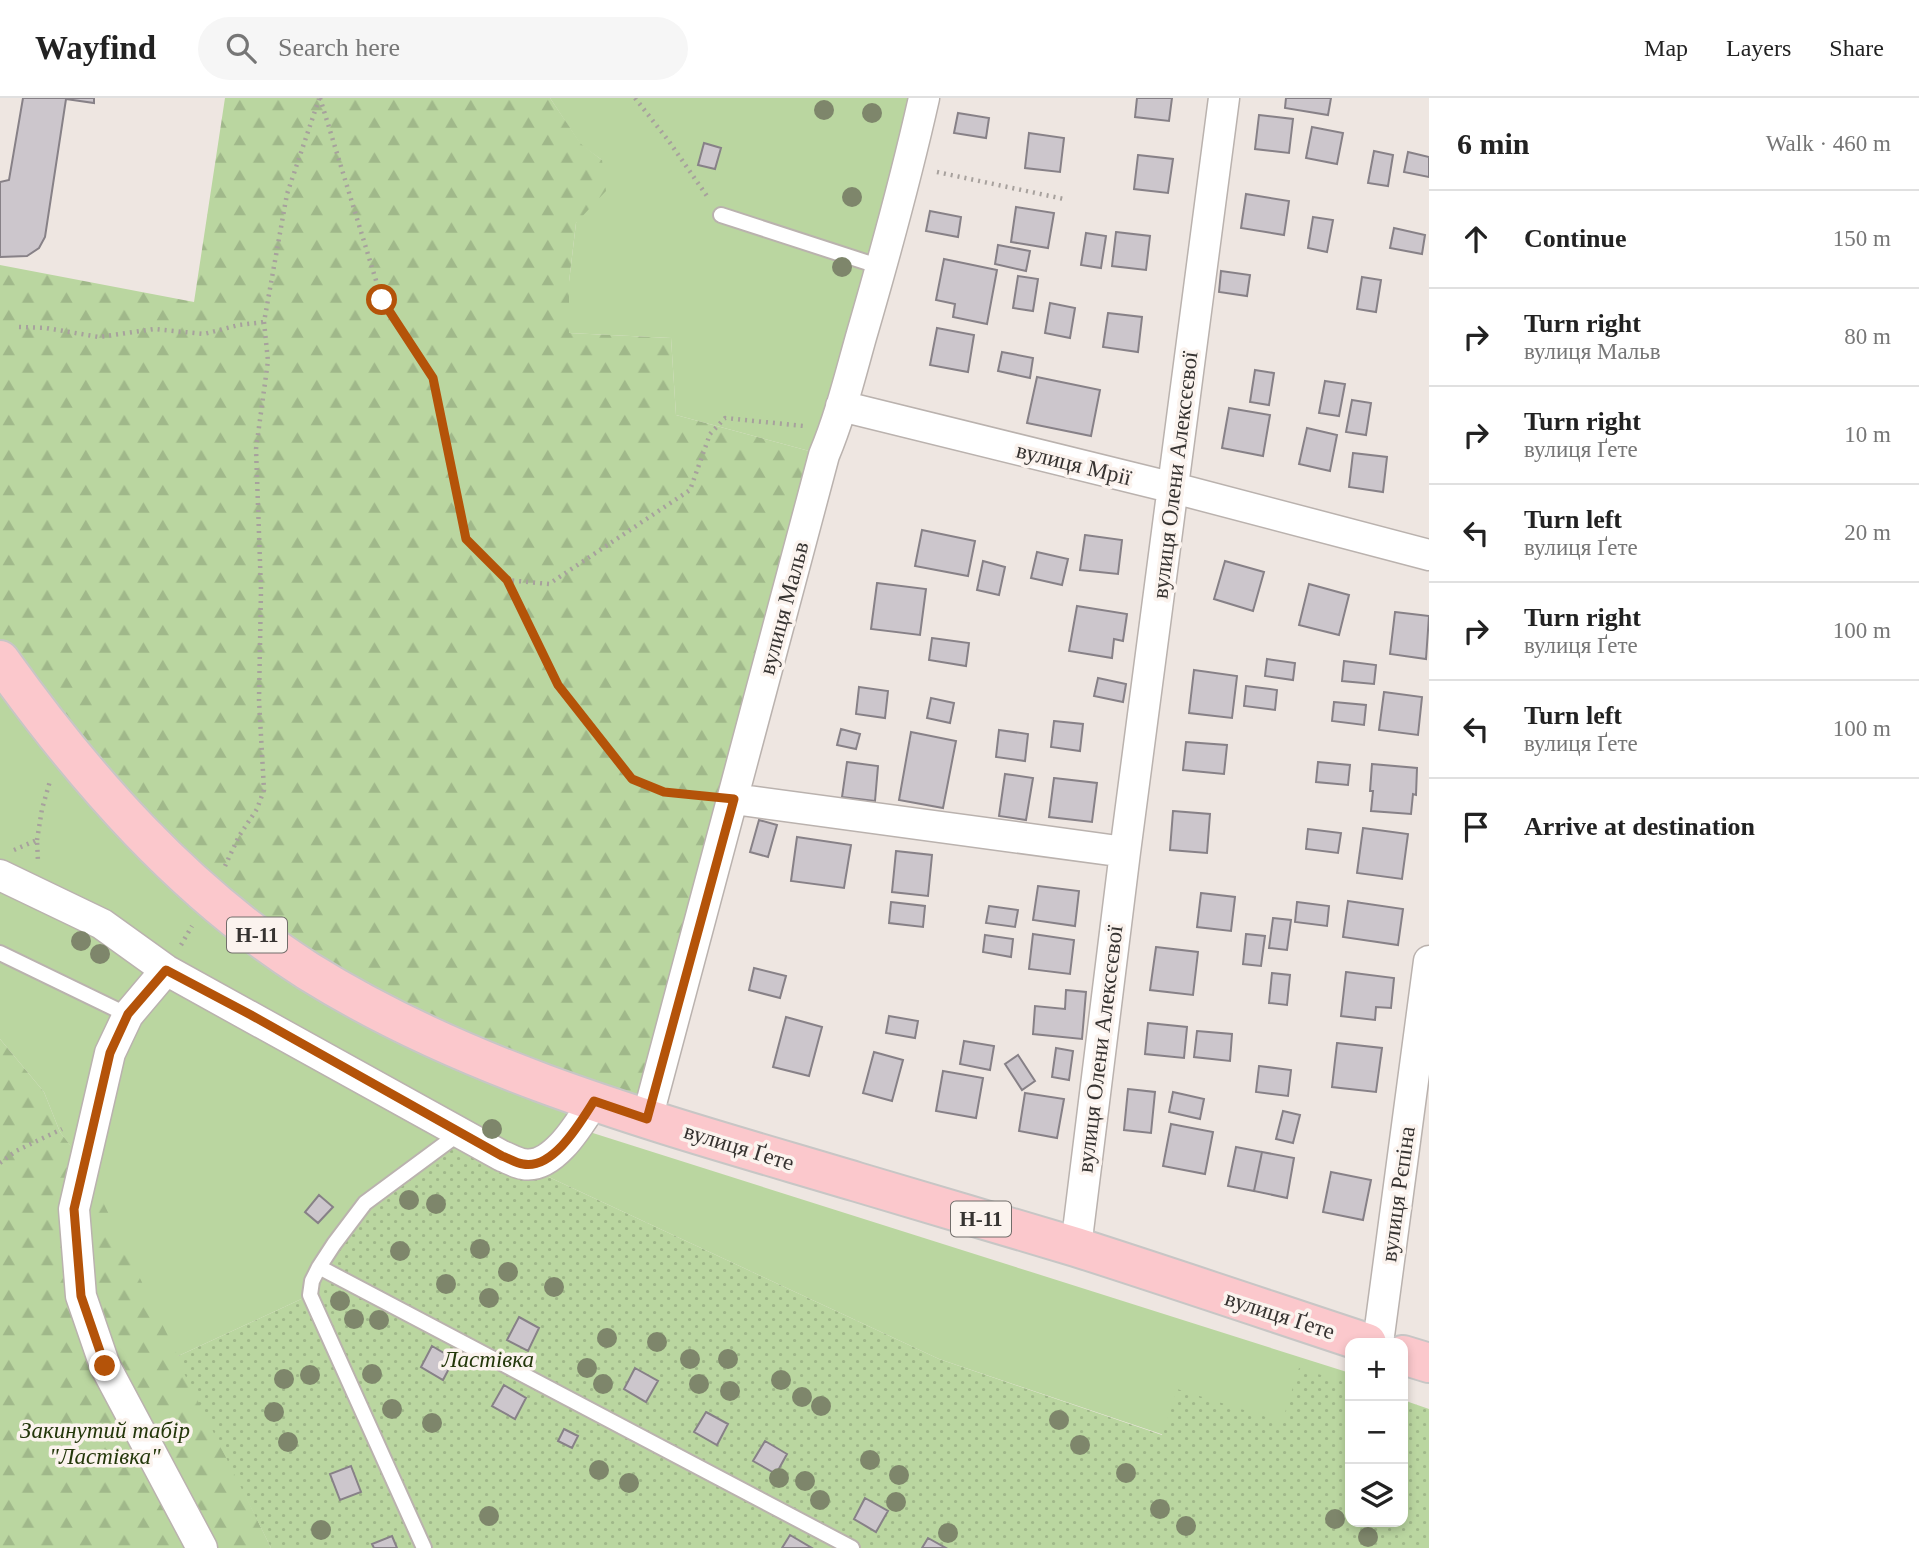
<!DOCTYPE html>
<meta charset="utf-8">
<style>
:root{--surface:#fff;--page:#f6f6f6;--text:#222;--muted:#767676;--line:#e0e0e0}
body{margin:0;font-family:Georgia,serif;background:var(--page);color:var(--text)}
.controls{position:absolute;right:21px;bottom:21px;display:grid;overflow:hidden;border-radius:14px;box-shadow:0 4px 10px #0003}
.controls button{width:63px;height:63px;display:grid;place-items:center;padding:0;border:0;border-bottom:2px solid var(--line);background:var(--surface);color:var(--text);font:35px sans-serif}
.stop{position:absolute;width:21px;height:21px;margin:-16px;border:5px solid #b45309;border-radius:50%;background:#fff}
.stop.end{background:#b45309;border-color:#fff;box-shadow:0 2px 7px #0008}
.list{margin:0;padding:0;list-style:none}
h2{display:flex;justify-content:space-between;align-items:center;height:91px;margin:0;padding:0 28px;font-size:30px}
h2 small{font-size:23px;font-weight:400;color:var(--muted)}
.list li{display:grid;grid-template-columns:46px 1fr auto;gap:21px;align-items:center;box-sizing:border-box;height:98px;padding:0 28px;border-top:2px solid var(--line)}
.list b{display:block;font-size:26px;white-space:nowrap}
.list p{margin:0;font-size:23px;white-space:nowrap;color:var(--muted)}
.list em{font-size:23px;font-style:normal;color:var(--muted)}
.icon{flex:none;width:38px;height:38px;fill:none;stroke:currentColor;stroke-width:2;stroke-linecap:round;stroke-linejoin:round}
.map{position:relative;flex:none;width:1429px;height:1450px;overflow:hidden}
header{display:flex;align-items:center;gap:42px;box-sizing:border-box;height:98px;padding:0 35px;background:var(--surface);border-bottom:2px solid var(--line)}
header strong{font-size:33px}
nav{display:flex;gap:38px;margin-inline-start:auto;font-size:24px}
.search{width:490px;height:63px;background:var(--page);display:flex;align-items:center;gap:18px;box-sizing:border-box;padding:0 24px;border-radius:38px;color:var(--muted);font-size:26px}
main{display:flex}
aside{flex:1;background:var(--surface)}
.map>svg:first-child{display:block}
.green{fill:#bad6a0}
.forest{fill:url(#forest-firs)}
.garden{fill:url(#garden-dots)}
.building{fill:#ccc6cc;stroke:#878187;stroke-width:2}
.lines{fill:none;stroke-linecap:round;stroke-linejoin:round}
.lane-casing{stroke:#bab2ae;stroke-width:18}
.street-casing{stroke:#bab2ae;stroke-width:33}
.primary-casing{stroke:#c7c6c5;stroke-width:42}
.path{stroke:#a7a19d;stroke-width:4.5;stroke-dasharray:2 5;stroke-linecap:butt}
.lane{stroke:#fff;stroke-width:14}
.street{stroke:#fff;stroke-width:30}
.primary{stroke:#fbc8cc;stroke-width:38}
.tree{fill:#7e866b}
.route{stroke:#b45309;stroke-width:9}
.labels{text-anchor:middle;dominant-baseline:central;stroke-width:7;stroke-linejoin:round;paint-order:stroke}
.shield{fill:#fbf3ee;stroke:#716d6a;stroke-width:2}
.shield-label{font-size:21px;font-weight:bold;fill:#363331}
.street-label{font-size:23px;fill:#363331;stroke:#fbf3ee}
.park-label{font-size:23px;font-style:italic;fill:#23370a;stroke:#fbf3ee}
</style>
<header>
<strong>Wayfind</strong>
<div class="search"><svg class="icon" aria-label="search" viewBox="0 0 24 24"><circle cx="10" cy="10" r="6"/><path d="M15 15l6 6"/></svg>Search here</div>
<nav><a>Map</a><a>Layers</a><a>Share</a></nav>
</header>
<main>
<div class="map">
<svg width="1429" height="1450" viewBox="0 0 1429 1450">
<defs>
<pattern id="forest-firs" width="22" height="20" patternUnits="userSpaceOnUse" patternTransform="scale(1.75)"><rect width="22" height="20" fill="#bad6a0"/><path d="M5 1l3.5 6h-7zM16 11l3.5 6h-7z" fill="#a0b88a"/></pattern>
<pattern id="garden-dots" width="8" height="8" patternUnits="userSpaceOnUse" patternTransform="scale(1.75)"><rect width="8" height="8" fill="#bad6a0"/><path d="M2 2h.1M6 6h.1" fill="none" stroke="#a0b88a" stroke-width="1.8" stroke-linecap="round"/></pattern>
</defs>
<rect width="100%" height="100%" fill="#eee6e1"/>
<path class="green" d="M550,0H924L824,357L676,317L671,240L569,235V184L576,125L602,62L581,47Z
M0,562L594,1003L577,1030L1350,1275V1400L939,1261L523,1067L310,1197L176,1259L84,1066L60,1034L44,994L0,941Z"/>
<path class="forest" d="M225,0H550L581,46L602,62L606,93L576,125L569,184V235L671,240L676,317L824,357L647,1021L257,837L0,562V167L194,204Z
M0,941L44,994L60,1034L84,1065L271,1450H0Z"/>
<path class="garden" d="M461,1034L523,1067L939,1261L1162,1337L1177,1291L1282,1324L1299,1270L1350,1286V1424H1403V1302L1429,1311V1450H271L176,1259L310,1197L365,1105Z"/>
<path class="building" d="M23,0H94V5L66,1L45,139L39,150L27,158L0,159V84L9,82Z
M1137,0H1172L1169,23L1135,19Z
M1286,0H1331L1328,17L1285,10Z
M958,15L989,20L986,40L954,35Z
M1259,17L1293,21L1289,55L1255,51Z
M1312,29L1343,35L1337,66L1306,60Z
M1029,35L1064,40L1060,74L1025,70Z
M704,45L721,50L715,71L698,67Z
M1374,53L1393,57L1388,88L1368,85Z
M1408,54L1429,59V79L1404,74Z
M1138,57L1173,61L1168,95L1134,91Z
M1246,96L1289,103L1284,137L1241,130Z
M1016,109L1054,115L1048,150L1011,144Z
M930,113L961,119L958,139L926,133Z
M1313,119L1333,122L1327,154L1308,150Z
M1394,130L1425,137L1422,156L1390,150Z
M1116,134L1150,138L1146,172L1112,168Z
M1086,135L1106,138L1101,170L1081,167Z
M998,147L1030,153L1026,173L995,166Z
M944,161L997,172L987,226L953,219L955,206L936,202Z
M1221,173L1250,177L1247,198L1219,194Z
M1018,178L1038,181L1033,213L1013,210Z
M1362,179L1381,182L1376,214L1357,211Z
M1050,205L1075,210L1070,240L1045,235Z
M1108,215L1142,219L1138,254L1103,249Z
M937,230L974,237L968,274L930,267Z
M1002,254L1033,260L1030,280L998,273Z
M1255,272L1274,275L1269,307L1250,304Z
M1037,279L1100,292L1091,338L1027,325Z
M1325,283L1345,286L1339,318L1319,315Z
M1352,302L1371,305L1366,337L1346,334Z
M1229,310L1270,317L1263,358L1222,350Z
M1307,330L1337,337L1330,373L1299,366Z
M1353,355L1387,359L1383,394L1349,389Z
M922,432L975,443L968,478L915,468Z
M1085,437L1122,442L1118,476L1080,472Z
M1037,454L1068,461L1062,487L1031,480Z
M983,463L1005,469L999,497L977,492Z
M1225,463L1264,474L1253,513L1214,501Z
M877,485L926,491L920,537L871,531Z
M1309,486L1349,497L1339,537L1299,527Z
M1077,508L1127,516L1123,543L1114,541L1112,560L1069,553Z
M1395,514L1429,518L1426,561L1390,556Z
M932,540L969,545L966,568L929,562Z
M1267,561L1295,565L1293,582L1265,578Z
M1344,563L1376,567L1374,586L1342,583Z
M1194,572L1237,578L1232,620L1189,615Z
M1098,580L1126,586L1123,604L1094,598Z
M1246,588L1277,592L1275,612L1244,608Z
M859,589L888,593L885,620L856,616Z
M1384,594L1422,599L1418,637L1379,632Z
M931,600L954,605L950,625L927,620Z
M1334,604L1366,607L1364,627L1332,623Z
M1054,623L1083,626L1080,653L1051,649Z
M841,631L860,636L856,651L837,647Z
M999,632L1028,636L1025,663L996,659Z
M911,634L956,643L943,710L899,702Z
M1186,644L1227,647L1224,676L1183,672Z
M847,664L878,668L875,703L842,699Z
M1318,664L1350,667L1348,687L1316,684Z
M1372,666L1417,670L1416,697L1413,696L1411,716L1371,713L1373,693H1370Z
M1005,676L1033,680L1026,722L999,718Z
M1054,680L1097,685L1092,724L1049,719Z
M1173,713L1210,716L1207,755L1170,752Z
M759,722L777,727L768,759L750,754Z
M1363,730L1408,736L1402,781L1357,775Z
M1308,731L1341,735L1338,755L1306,751Z
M797,739L851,747L844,790L791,783Z
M896,753L932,757L928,798L892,794Z
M1038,788L1079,793L1075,828L1033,822Z
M1201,795L1235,799L1231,833L1197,829Z
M1348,803L1403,811L1398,847L1343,839Z
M891,804L925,808L923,829L889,825Z
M1297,804L1329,808L1327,828L1295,824Z
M989,808L1018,812L1015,829L986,825Z
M1273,820L1291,822L1287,852L1269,850Z
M1033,836L1074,842L1070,876L1029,871Z
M1246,836L1265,838L1261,868L1243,866Z
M985,837L1013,841L1011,859L983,854Z
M1156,849L1198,854L1193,897L1150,892Z
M754,870L786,878L780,900L749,892Z
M1346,874L1394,880L1391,910L1376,909L1375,922L1341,918Z
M1272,875L1290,877L1287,907L1269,905Z
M1066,892L1086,894L1082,941L1033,936L1035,908L1065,911Z
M889,918L918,923L915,940L886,935Z
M786,919L822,929L809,978L773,969Z
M1148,925L1187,929L1184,960L1145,956Z
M1197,933L1232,936L1230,963L1194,959Z
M964,943L994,948L990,972L960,966Z
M1337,945L1382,950L1376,994L1332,989Z
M1056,950L1073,953L1069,982L1052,979Z
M874,954L903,962L892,1003L863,995Z
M1018,957L1035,983L1022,992L1005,966Z
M1259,968L1291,972L1288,998L1256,994Z
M943,973L983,980L976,1020L936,1013Z
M1128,991L1155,994L1151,1035L1124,1032Z
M1173,994L1204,1001L1200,1021L1169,1014Z
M1025,995L1064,1001L1057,1040L1019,1033Z
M1283,1013L1300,1017L1293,1045L1276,1041Z
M1171,1026L1213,1034L1205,1076L1163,1068Z
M1236,1049L1262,1054L1254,1093L1228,1088Z
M1262,1054L1294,1060L1287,1100L1254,1093Z
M1331,1074L1371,1082L1363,1122L1323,1114Z
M319,1097L333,1109L318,1125L305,1114Z
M519,1219L539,1230L528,1253L507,1242Z
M432,1248L454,1261L443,1282L421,1269Z
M635,1270L658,1283L646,1304L624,1291Z
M504,1287L526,1300L515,1321L492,1308Z
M706,1314L728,1326L717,1347L694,1334Z
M564,1331L578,1338L572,1350L558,1343Z
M765,1343L787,1356L776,1376L753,1363Z
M351,1368L361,1394L340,1402L330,1376Z
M865,1400L888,1413L876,1434L854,1421Z
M790,1437L812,1450H782Z
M392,1438L397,1450H374L372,1446Z
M928,1440L946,1450H922Z"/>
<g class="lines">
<g class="lane-casing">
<path id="lane" d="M721,117L881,169
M0,855L128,917
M319,1169L852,1450
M424,1450L310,1197L312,1183L319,1169L334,1146L365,1105L461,1034"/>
</g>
<g class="street-casing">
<path id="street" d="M841,308L1174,390L1429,457
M734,701L1125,754
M0,777L102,826L166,872L502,1058C508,1060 516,1065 523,1066C553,1072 580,1025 594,1003
M166,872L128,917L110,955L74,1111L81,1198L105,1268L202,1450
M647,1021L824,357C840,319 850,278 861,239C884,160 906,80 924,0
M1076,1149L1125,754L1224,0
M1378,1245L1429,863"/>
</g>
<g class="primary-casing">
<path id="primary" d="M0,562C85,681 184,794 308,873C476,978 670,1028 857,1084C930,1106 1003,1127 1076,1149C1173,1180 1270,1213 1367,1245
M1403,1257L1429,1265"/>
</g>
<path class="path" d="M320,0L382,202L433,280L466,441L507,482L549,486L690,392L710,336L725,320L804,328
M635,0L668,42L709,101
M937,74L1064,101
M19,229L46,230L99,239L154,231L204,236L239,227L264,224
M508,483L558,587L632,681L664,694L703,698
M37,742L42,711L50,683
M14,752L37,742L38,764
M225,768L239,738L257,711L264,692L259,602L261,492L256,351L268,263L264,224L287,96L319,1
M181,847L192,828
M0,1065L16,1053L62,1031"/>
<use href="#lane" class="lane"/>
<use href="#street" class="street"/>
<use href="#primary" class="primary"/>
</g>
<g class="tree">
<circle cx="824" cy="12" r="10"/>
<circle cx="872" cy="15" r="10"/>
<circle cx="852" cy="99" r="10"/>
<circle cx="842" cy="169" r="10"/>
<circle cx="81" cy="843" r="10"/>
<circle cx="100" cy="856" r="10"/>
<circle cx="492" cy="1031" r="10"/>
<circle cx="409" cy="1102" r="10"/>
<circle cx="436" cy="1106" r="10"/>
<circle cx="480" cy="1151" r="10"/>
<circle cx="400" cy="1153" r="10"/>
<circle cx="508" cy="1174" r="10"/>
<circle cx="446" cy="1186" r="10"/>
<circle cx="554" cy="1189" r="10"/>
<circle cx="489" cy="1200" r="10"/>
<circle cx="340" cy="1203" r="10"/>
<circle cx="354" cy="1221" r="10"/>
<circle cx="379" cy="1222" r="10"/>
<circle cx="607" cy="1240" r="10"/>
<circle cx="657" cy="1244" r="10"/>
<circle cx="690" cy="1261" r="10"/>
<circle cx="728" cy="1261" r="10"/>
<circle cx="587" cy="1270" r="10"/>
<circle cx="372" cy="1276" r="10"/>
<circle cx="310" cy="1277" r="10"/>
<circle cx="284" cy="1281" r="10"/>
<circle cx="781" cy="1282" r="10"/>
<circle cx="603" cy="1286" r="10"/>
<circle cx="699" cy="1286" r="10"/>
<circle cx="730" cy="1293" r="10"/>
<circle cx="802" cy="1299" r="10"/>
<circle cx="821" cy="1308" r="10"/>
<circle cx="392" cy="1311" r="10"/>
<circle cx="274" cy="1314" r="10"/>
<circle cx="1059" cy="1322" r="10"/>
<circle cx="432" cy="1325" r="10"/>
<circle cx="288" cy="1344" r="10"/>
<circle cx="1080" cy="1347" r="10"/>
<circle cx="870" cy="1362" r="10"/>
<circle cx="599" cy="1372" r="10"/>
<circle cx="1126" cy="1375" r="10"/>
<circle cx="899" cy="1377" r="10"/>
<circle cx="779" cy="1380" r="10"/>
<circle cx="805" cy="1383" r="10"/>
<circle cx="629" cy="1385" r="10"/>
<circle cx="820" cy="1402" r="10"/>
<circle cx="896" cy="1404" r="10"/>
<circle cx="1160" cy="1411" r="10"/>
<circle cx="489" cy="1418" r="10"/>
<circle cx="1335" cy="1421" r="10"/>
<circle cx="1186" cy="1428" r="10"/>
<circle cx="321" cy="1432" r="10"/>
<circle cx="948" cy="1435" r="10"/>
<circle cx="1368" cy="1439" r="10"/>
</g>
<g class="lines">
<path class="route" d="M105,1268L81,1198L74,1111L110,955L128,916L166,872L251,917L502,1058C508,1060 516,1065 523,1066C553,1072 580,1025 594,1003L647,1021L734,701L664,694L632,681L558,587L507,482L466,441L433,280L382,202"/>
</g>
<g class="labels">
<g class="shield">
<rect x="227" y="819.5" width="60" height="35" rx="5"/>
<rect x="951" y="1103.5" width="60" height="35" rx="5"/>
</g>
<g class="shield-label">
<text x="257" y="837">Н-11</text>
<text x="981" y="1121">Н-11</text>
</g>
<g class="street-label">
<text transform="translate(1074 366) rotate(14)">вулиця Мрії</text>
<text transform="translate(1175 377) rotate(-83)">вулиця Олени Алексєєвої</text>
<text transform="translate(784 510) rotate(-75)">вулиця Мальв</text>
<text transform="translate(1100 951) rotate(-83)">вулиця Олени Алексєєвої</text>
<text transform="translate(739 1049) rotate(17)">вулиця Ґете</text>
<text transform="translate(1398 1096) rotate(-82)">вулиця Рєпіна</text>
<text transform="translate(1280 1217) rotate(18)">вулиця Ґете</text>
</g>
<g class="park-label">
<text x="488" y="1261">Ластівка</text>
<text x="105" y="1332">Закинутий табір<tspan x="105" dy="26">"Ластівка"</tspan></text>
</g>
</g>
</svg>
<div class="controls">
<button>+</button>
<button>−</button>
<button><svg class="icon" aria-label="layers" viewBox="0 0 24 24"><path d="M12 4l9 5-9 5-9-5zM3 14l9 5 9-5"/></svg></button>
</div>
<div class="stop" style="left:382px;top:202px"></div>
<div class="stop end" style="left:105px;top:1268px"></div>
</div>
<aside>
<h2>6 min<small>Walk · 460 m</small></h2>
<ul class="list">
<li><svg class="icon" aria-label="ahead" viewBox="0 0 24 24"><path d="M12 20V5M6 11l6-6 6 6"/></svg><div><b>Continue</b></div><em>150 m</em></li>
<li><svg class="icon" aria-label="right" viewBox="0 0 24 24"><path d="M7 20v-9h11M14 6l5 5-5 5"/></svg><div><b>Turn right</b><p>вулиця Мальв</p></div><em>80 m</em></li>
<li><svg class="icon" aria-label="right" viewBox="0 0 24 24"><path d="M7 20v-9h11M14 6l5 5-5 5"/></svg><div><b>Turn right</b><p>вулиця Ґете</p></div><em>10 m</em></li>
<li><svg class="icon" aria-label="left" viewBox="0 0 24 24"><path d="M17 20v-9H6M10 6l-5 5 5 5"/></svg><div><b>Turn left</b><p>вулиця Ґете</p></div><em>20 m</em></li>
<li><svg class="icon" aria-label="right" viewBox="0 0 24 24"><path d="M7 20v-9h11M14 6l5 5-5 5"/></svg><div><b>Turn right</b><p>вулиця Ґете</p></div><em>100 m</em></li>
<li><svg class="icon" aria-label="left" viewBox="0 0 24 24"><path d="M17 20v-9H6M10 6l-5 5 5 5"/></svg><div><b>Turn left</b><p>вулиця Ґете</p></div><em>100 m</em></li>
<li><svg class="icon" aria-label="arrive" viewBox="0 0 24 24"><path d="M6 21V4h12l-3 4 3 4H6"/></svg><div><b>Arrive at destination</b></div></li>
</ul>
</aside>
</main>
